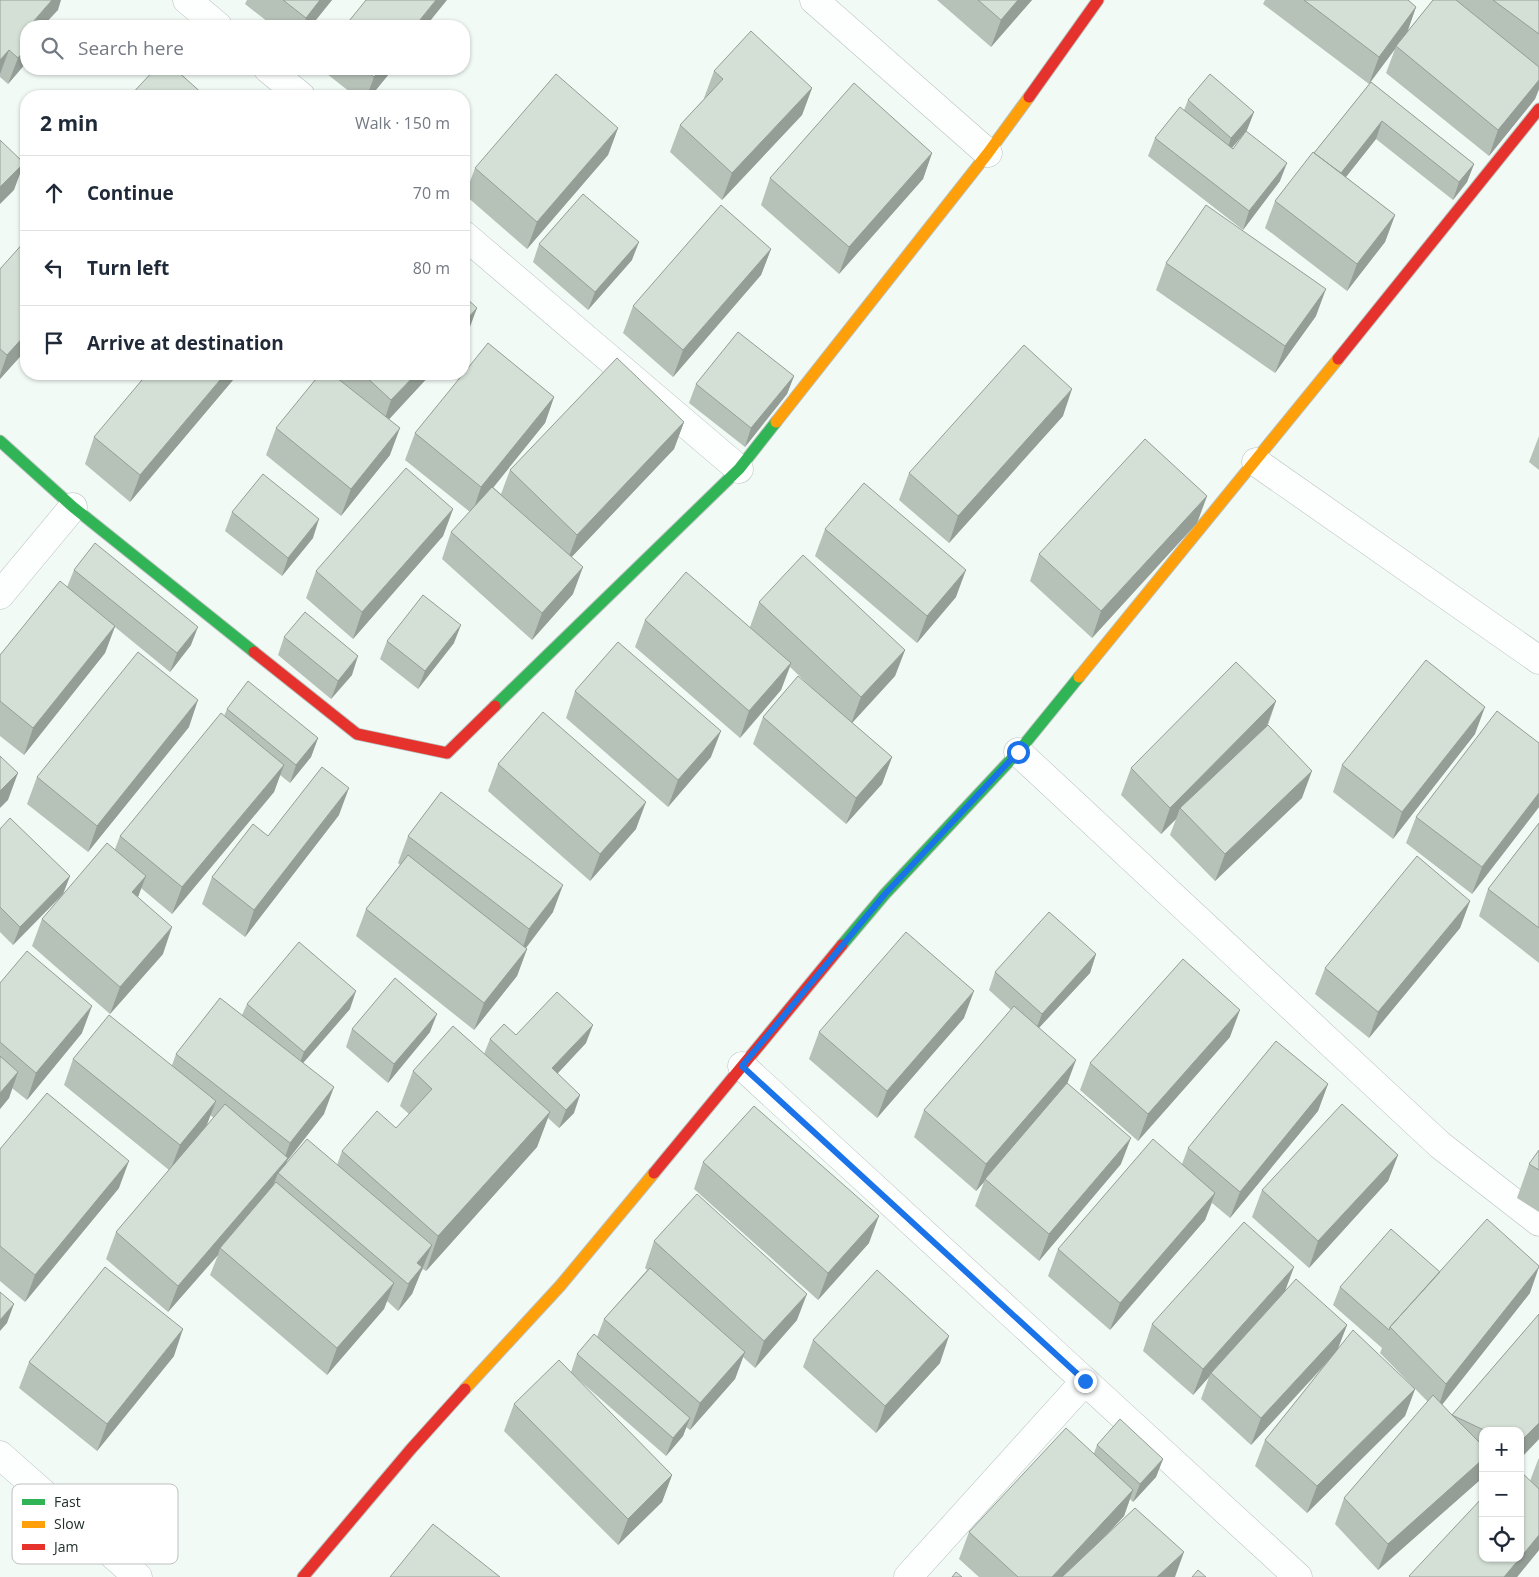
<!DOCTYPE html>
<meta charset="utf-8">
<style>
:root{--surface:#fff;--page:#f6f6f7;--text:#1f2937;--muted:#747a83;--line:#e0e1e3}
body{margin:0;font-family:"Open Sans",sans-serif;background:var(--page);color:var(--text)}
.controls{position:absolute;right:15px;bottom:15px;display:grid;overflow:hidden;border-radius:10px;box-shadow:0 1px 4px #0004}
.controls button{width:45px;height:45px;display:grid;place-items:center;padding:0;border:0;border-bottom:1px solid var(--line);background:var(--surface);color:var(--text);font:25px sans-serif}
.stop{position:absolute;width:15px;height:15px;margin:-11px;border:4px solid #1a73e8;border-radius:50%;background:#fff}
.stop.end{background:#1a73e8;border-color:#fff;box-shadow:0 1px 5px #0008}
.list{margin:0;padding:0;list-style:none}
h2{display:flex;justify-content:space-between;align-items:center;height:65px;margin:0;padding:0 20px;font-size:21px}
h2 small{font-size:16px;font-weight:400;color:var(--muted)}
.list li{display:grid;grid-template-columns:32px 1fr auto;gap:15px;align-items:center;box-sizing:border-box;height:75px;padding:0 20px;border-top:1px solid var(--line)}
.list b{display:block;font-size:19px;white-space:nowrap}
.list em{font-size:16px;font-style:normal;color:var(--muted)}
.icon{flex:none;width:28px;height:28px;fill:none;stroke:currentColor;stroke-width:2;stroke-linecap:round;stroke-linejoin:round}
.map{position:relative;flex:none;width:1539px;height:1577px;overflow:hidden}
.search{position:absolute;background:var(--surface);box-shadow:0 1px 4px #0004;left:20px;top:20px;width:450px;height:55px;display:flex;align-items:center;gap:12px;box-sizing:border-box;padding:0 18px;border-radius:20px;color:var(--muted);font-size:19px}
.panel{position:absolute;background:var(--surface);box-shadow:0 1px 4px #0004;left:20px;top:90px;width:450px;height:290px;border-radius:20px}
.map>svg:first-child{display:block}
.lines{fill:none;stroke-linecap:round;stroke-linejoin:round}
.street-casing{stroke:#b7c1bd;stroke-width:29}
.fast-casing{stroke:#b7c1bd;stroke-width:13}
.slow-casing{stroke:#b7c1bd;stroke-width:13}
.jam-casing{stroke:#b7c1bd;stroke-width:13}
.street{stroke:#fdfefe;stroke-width:28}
.fast{stroke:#30b455;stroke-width:11}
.slow{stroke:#ff9f0a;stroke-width:11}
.jam{stroke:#e5322d;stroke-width:11}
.wall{fill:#b6c1b8;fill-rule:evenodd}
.shaded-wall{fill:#949d96}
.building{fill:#d4e0d6;stroke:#949d96}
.route{stroke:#1a73e8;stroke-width:6}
.key{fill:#fff;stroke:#bcc1bf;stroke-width:1}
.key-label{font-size:14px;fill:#21302b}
</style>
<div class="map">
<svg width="1539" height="1577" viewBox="0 0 1539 1577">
<rect width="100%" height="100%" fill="#f2faf6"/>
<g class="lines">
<g class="street-casing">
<path id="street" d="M187,0L218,26
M814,0L988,153
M268,69L301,96
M464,235L739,469
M1256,462L1539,660
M0,595L73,507
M1018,752L1440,1145L1539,1222
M742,1066L1298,1577
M0,1455L138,1577
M908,1577L1085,1381"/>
</g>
<g class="fast-casing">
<path id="fast" d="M0,441L73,507L254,652
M495,706L739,469L776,422
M842,945L885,894L1018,752L1079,677"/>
</g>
<g class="slow-casing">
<path id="slow" d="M776,422L988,153L1029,97
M1079,677L1338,359
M465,1389L560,1286L654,1173"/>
</g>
<g class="jam-casing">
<path id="jam" d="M1029,97L1098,0
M1338,359L1539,109
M254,652L357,734L447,753L495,706
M654,1173L842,945
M303,1577L411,1449L465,1389"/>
</g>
<use href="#street" class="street"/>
<use href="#fast" class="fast"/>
<use href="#slow" class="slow"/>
<use href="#jam" class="jam"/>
</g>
<path class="wall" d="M0,0L58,10L26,26V63L8,84L0,77Z
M247,0H332L311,26H273L245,4Z
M937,0H1032L991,47Z
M1265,0H1408L1416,7L1407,32L1433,0H1539V89L1535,99L1489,156L1386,73L1395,49L1369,84L1263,4Z
M322,69H393L371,96H355L322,70Z
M714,71L812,88L802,115L722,200L670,152L680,125L705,98H704Z
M1371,82L1474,164L1467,182L1453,200L1376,139L1346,177L1395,215L1385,242L1347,291L1265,228L1275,201Z
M1188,100L1254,112L1247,130L1232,148L1280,181L1243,230L1148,156L1155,138L1184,110Z
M618,128L608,155L527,249L465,195L475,168Z
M932,153L923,179L839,274L761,205L770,178Z
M539,244L632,260L588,310L533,262Z
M771,249L761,275L673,377L623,333L633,306Z
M1166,263L1316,316L1275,373L1156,290Z
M0,269L26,350L0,379Z
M334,374H431L388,419L390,455L341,516L266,455L276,428Z
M794,376L787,394L745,447L689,403L696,384Z
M233,380L130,502L85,464L94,437Z
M554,397L545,423L493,487L501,494L510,470L684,422L674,449L571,557L573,594L532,640L442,559L451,532L470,512L405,460L415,433Z
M1063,416L949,543L899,500L909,473Z
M1539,436V470L1529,462Z
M1207,496L1197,523L1092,638L1030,581L1039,554Z
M453,509L443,536L353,639L306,598L316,571Z
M232,512L313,538L282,576L225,531Z
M825,529L956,597L917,643L815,556Z
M74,570L191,645L170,672L115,627L105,653L24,755L0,736V655L67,587Z
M759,602L905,650L895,676L852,723L892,757L882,784L846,824L753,744L763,717L815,691L790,667L781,690L740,738L635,647L645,620L750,627Z
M284,637L352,675L331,699L278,655Z
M387,641L454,643L418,689L380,659Z
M575,691L711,757L668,807L566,718Z
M1276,701L1268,725L1302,798L1215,881L1170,835L1176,819L1161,834L1121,795L1131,768Z
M227,709L318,738L311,757L290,783L280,775L274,792L172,914L141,888L138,897L163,954L110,1014L32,946L42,919L115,849L120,836L224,716Z
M189,727L88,852L27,804L37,777Z
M1475,734L1393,839L1333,792L1342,765Z
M1539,743V807L1472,894L1406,843L1416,817Z
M498,764L636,829L590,881L488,791Z
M339,815L245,937L202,904L212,877L268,836Z
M1539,823V963L1479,916L1488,889Z
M0,829L70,876L63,894L13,945L0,932Z
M408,836L553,912L525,948L527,949L517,976L474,1030L356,936L366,909L400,865L398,863Z
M1470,901L1460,928L1369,1038L1315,994L1325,968Z
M1096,954L1090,973L1039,1028L1067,1083L1121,1164L1039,1261L975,1206L984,1182L976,1191L914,1137L924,1110L1011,1010L989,990L995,972Z
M0,983L82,1033L27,1100L12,1088L9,1098L0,1109Z
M247,1004L350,1009L303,1063L324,1114L287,1161L286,1164L337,1165L342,1151L396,1128L409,1114L400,1106L413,1071L484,1054L490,1039L516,1035L586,1043L557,1074L574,1113L559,1128L548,1118L537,1147L426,1271L423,1269L420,1274L412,1294L398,1311L387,1301L384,1309L327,1375L210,1275L218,1255L168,1312L106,1259L116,1232L169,1170L64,1085L73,1059L172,1065L176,1054L242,1015ZM210,1115L214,1118L206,1127Z
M964,1018L877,1118L809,1059L819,1032Z
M352,1029L430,1032L388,1083L346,1047Z
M1230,1037L1138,1141L1080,1090L1090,1063Z
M1328,1084L1318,1111L1230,1218L1212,1203L1205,1220L1110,1330L1048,1276L1058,1249L1182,1164L1188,1148Z
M0,1149L119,1188L25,1302L0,1281Z
M1539,1150V1212L1517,1198L1529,1164Z
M1398,1155L1388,1181L1309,1268L1252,1217L1262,1190Z
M703,1162L869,1243L818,1300L694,1189Z
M654,1241L797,1320L755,1368L743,1357L735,1379L690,1430L686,1427L683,1436L666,1456L571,1373L672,1475L662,1502L618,1545L504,1431L514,1404L571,1372L577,1354L597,1337L604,1319L647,1270L645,1268Z
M1440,1272L1530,1293L1442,1405L1452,1415L1539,1314V1439L1520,1459V1431H1483V1472L1480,1480L1378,1570L1335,1524L1344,1498L1428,1402L1380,1353L1382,1348L1333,1305L1340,1287Z
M1285,1291L1347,1325L1338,1348L1415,1389L1405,1416L1307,1513L1255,1466L1265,1440L1326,1364L1251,1445L1201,1399L1209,1377L1193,1395L1143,1351L1152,1324Z
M813,1340L940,1363L876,1433L803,1367Z
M174,1356L97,1451L19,1388L29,1362Z
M1097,1445L1163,1459L1156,1477L1133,1502L1130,1499L1124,1516L1103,1539L1175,1577H979L959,1559L969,1532L1094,1453Z
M1539,1458V1550L1517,1577H1409L1530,1481L1538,1460Z"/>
<path class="shaded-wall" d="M52,0H61L58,10L43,26H32L33,22Z
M320,0H332L311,26H303L306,18Z
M436,0H447L426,26H415Z
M1018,0H1032L991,47L1001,20Z
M1416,7L1407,33L1396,46L1395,49L1369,84L1379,57Z
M26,48V63L8,84L18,58Z
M9,50L0,74V60Z
M381,69H393L371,96H367L374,77Z
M1539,80V89L1535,99L1489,156L1498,130Z
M812,88L802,115L722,200L732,173Z
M1254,112L1247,130L1225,156L1231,138Z
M1382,121L1376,139L1334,192L1340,174Z
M618,128L608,155L527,249L537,222Z
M932,153L923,179L839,274L849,247Z
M24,163L14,190L0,204V187Z
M1287,163L1280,181L1243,230L1249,211Z
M1474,164L1467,182L1453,200L1459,182Z
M1395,215L1385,242L1347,291L1357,264Z
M639,242L632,260L588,310L595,292Z
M771,249L761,275L673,377L683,350Z
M1326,289L1316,316L1275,373L1285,346Z
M477,308L467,335L464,338V322Z
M26,334V350L0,379V375L7,355Z
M225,374H235L233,380L130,502L140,475Z
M416,374H431L382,427L391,400Z
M794,376L787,394L745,447L751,428Z
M1072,389L1063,416L949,543L958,516Z
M554,397L545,423L472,514L481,487Z
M684,422L674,449L567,562L577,535Z
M400,428L390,455L341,516L351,489Z
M1207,496L1197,523L1092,638L1101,611Z
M453,509L443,536L353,639L362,612Z
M319,519L313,538L282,576L288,558Z
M583,567L573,594L532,640L542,613Z
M966,570L956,597L917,643L927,616Z
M461,625L454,643L418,689L425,671Z
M115,626L105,653L24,755L33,728Z
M198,627L191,645L170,672L177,653Z
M905,650L895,676L851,724L861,697Z
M358,656L352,675L331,699L338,681Z
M791,663L781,690L740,738L749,711Z
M198,700L189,727L88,852L97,826Z
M1276,701L1266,728L1180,808L1176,819L1161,834L1170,808Z
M1485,707L1475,734L1393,839L1402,812Z
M721,731L711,757L668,807L678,780Z
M318,738L311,757L290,783L296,765Z
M892,757L882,784L846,824L856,798Z
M284,765L274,792L172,914L182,887Z
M1312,771L1302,798L1215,881L1225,854Z
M18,773L8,800L0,808V791Z
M349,788L339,815L245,937L254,910Z
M1539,793V807L1472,894L1482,867Z
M646,802L636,829L590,881L600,854Z
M70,876L63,894L13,945L20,927Z
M146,876L136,902L132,892Z
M563,885L553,912L520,956L529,929Z
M1470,901L1460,928L1369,1038L1378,1012Z
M172,927L163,954L110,1014L120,987Z
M527,949L517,976L474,1030L484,1003Z
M1096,954L1090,973L1035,1032L1042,1014Z
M356,991L350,1009L297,1070L304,1052Z
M974,991L964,1018L877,1118L887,1091Z
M92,1006L82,1033L27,1100L36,1073Z
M1240,1010L1230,1037L1138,1141L1148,1114Z
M437,1014L430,1032L388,1083L394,1064Z
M593,1025L586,1043L545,1087L552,1068Z
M1076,1060L1066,1087L985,1179L984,1182L976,1191L986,1164Z
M18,1072L9,1098L0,1109V1093Z
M1328,1084L1318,1111L1230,1218L1240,1192Z
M334,1087L324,1114L287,1161L282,1176L278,1173L270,1194L220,1248L218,1255L168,1312L178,1286L282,1165L290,1143Z
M580,1095L574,1113L559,1128L566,1110Z
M216,1101L206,1127L170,1171L180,1145Z
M550,1112L537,1147L426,1271L438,1236Z
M1131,1138L1121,1164L1039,1261L1049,1234Z
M1398,1155L1388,1181L1309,1268L1318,1241Z
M129,1161L119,1188L25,1302L35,1275Z
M1215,1193L1205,1220L1110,1330L1120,1303Z
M879,1216L869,1243L818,1300L828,1273Z
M432,1245L412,1294L398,1311L417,1263Z
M1294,1267L1284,1294L1211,1373L1209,1377L1193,1395L1203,1369Z
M1539,1267L1530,1293L1437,1411L1446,1384Z
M394,1283L384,1309L327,1375L337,1348Z
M807,1294L797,1320L755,1368L764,1341Z
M14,1304L7,1323L0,1331V1320Z
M1347,1325L1337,1351L1251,1445L1261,1418Z
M183,1329L174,1356L97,1451L107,1424Z
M949,1336L940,1363L876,1433L885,1406Z
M745,1352L735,1379L690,1430L700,1403Z
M1415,1389L1405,1416L1307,1513L1317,1486Z
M690,1418L683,1436L666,1456L673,1438Z
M1539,1423V1439L1520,1459V1442Z
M1163,1459L1156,1477L1133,1502L1140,1484Z
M1483,1459V1472L1480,1480L1378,1570L1388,1544Z
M672,1475L662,1502L618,1545L628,1519Z
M1133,1490L1124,1516L1067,1577H1052Z
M1539,1535V1550L1517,1577H1504Z
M1184,1552L1175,1577H1157Z"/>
<path class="building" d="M0,0H52L33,22L38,26H26V48L18,58L9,50L0,60Z
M283,0H320L306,18Z
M366,0H436L415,26H345Z
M978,0H1018L1001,20Z
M1304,0H1408L1416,7L1379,57Z
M1433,0H1456L1539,67V80L1498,130L1396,46Z
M1493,0H1539V34Z
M751,31L812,88L732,173L680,125L723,79L714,71Z
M155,69H175L205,96H130Z
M364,69H381L374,77Z
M556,74L618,128L537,222L475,168Z
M1210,74L1254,112L1231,138L1188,100Z
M1371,82L1474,164L1459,182L1382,121L1341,173L1314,153Z
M854,83L932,153L849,247L770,178Z
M1180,107L1233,149L1246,131L1287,163L1249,211L1155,138Z
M0,140L24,163L0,187Z
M1313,152L1395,215L1357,264L1275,201Z
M583,194L639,242L595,292L539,244Z
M721,205L771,249L683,350L633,306Z
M1206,205L1326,289L1285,346L1166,263Z
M26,240V334L7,355L0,349V269Z
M464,296L477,308L464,322Z
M738,332L794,376L751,428L696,384Z
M488,343L554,397L481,487L415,433L463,374H464V373Z
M1024,345L1072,389L958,516L909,473Z
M617,358L684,422L577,535L510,470Z
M147,374H225L140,475L94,437Z
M320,374H332L400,428L351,489L276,428Z
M363,374H416L391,400Z
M1145,439L1207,496L1101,611L1039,554Z
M406,468L453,509L362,612L316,571Z
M263,474L319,519L288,558L232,512Z
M864,483L966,570L927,616L825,529Z
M492,487L583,567L542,613L451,532Z
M95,543L198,627L177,653L74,570Z
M803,555L905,650L861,697L759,602Z
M686,572L791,663L749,711L645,620Z
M60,581L115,626L33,728L0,701V655Z
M423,595L461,625L425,671L387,641Z
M305,612L358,656L338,681L284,637Z
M618,642L721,731L678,780L575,691Z
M138,652L198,700L97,826L37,777Z
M1426,660L1485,707L1402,812L1342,765Z
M1236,662L1276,701L1170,808L1131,768Z
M798,676L892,757L856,798L763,717Z
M248,681L318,738L296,765L227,709Z
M1497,711L1539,743V793L1482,867L1416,817Z
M543,712L646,802L600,854L498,764Z
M221,713L284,765L182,887L120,836Z
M1268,725L1312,771L1225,854L1180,808Z
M0,756L18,773L0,791Z
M322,767L349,788L254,910L212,877L253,824L268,836Z
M441,792L563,885L529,929L408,836Z
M10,818L70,876L20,927L0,907V829Z
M1539,823V928L1488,889Z
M107,843L146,876L132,892L172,927L120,987L42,919Z
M408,855L527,949L484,1003L366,909Z
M1417,856L1470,901L1378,1012L1325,968Z
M1049,912L1096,954L1042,1014L995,972Z
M906,932L974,991L887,1091L819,1032Z
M299,942L356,991L304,1052L247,1004Z
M27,951L92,1006L36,1073L0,1042V983Z
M1183,959L1240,1010L1148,1114L1090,1063Z
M395,978L437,1014L394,1064L352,1029Z
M557,992L593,1025L552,1068L580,1095L566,1110L490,1039L504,1024L516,1035Z
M220,998L334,1087L290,1143L176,1054Z
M1014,1006L1076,1060L986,1164L924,1110Z
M109,1015L216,1101L180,1145L73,1059Z
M453,1026L550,1112L438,1236L342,1151L377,1111L396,1128L432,1089L413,1071Z
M1276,1041L1328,1084L1240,1192L1188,1148Z
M0,1056L18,1072L0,1093Z
M1067,1083L1131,1138L1049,1234L985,1179Z
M47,1093L129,1161L35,1275L0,1246V1149Z
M225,1104L288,1158L178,1286L116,1232Z
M1342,1104L1398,1155L1318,1241L1262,1190Z
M754,1106L879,1216L828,1273L703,1162Z
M307,1139L432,1245L417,1263L422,1267L408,1284L278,1173Z
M1153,1139L1215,1193L1120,1303L1058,1249Z
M1539,1150V1170L1529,1164Z
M276,1182L394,1283L337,1348L220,1248Z
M697,1194L807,1294L764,1341L654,1241Z
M1487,1219L1539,1266V1267L1446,1384L1390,1327Z
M1244,1222L1294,1267L1203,1369L1152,1324Z
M1391,1229L1440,1272L1390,1327L1389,1330L1340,1287Z
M105,1267L183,1329L107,1424L29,1362Z
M650,1268L745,1352L700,1403L604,1319Z
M877,1270L949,1336L885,1406L813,1340Z
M1296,1279L1347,1325L1261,1418L1211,1373Z
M0,1292L14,1304L0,1320Z
M1539,1314V1423L1520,1442V1431H1486L1452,1415L1483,1446V1459L1388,1544L1344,1498L1433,1395L1452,1415Z
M1353,1330L1415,1389L1317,1486L1265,1440Z
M594,1334L690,1418L673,1438L577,1354Z
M559,1360L672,1475L628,1519L514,1404Z
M1120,1419L1163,1459L1140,1484L1097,1445Z
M1066,1428L1133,1490L1052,1577H1018L969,1532Z
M1520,1471L1539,1489V1535L1520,1558Z
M1483,1497V1558H1520L1504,1577H1410L1409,1576Z
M1135,1508L1184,1552L1157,1577H1062Z
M433,1524L500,1577H390Z
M1198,1570L1206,1577H1192Z
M956,1572L962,1577H952Z"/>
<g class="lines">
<path class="route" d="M1018,752L885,894L742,1066L1085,1381"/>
</g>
<rect x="12" y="1484" width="166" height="80" rx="8" class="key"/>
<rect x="22" y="1499" width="23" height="6" fill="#30b455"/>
<rect x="22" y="1521" width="23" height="7" fill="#ff9f0a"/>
<rect x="22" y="1544" width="23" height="6" fill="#e5322d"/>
<g class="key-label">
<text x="54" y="1507">Fast</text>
<text x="54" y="1529">Slow</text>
<text x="54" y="1552">Jam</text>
</g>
</svg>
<div class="controls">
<button>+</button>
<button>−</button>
<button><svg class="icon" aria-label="locate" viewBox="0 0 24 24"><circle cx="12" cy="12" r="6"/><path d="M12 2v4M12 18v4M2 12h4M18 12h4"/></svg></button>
</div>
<div class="stop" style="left:1018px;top:752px"></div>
<div class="stop end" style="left:1085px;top:1381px"></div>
<div class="search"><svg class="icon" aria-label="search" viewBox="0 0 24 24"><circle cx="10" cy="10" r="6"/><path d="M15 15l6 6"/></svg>Search here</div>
<section class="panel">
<h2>2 min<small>Walk · 150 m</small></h2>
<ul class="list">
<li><svg class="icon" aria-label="ahead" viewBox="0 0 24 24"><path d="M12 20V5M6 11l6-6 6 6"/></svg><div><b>Continue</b></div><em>70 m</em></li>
<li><svg class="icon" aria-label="left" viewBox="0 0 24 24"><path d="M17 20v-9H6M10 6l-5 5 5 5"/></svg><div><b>Turn left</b></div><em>80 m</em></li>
<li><svg class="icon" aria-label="arrive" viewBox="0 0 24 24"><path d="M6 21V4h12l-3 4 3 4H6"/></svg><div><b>Arrive at destination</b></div></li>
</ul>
</section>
</div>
